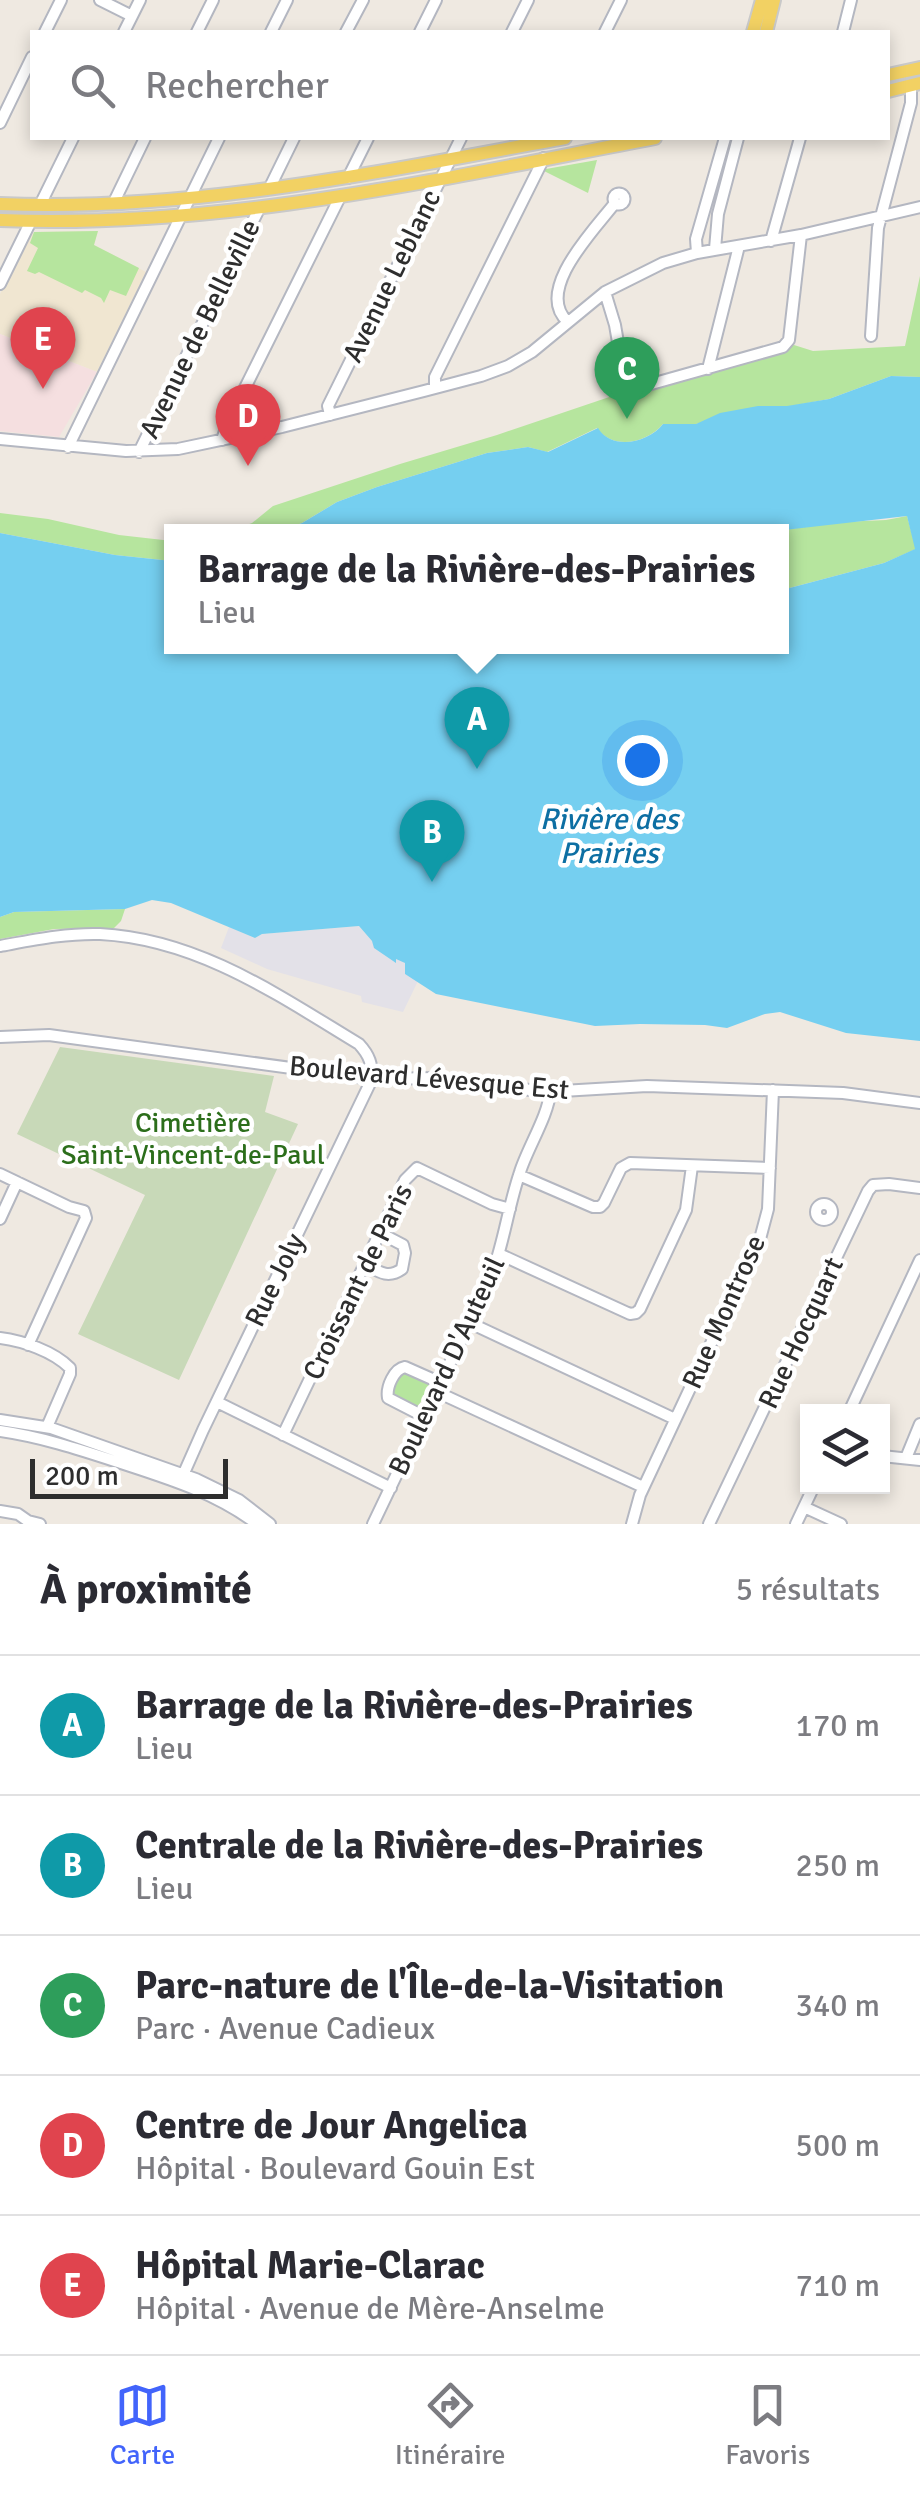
<!DOCTYPE html>
<html lang="fr">
<meta charset="utf-8">
<style>
:root{--surface:#fff;--page:#f2f2f3;--text:#2b2b33;--muted:#7c7c81;--line:#e1e1e2;--accent:#4264fb}
body{margin:0;font-family:Signika,sans-serif;background:var(--page);color:var(--text)}
.controls{position:absolute;right:30px;bottom:30px;display:grid;overflow:hidden;border-radius:0px;box-shadow:0 5px 15px #0003}
.controls button{width:90px;height:90px;display:grid;place-items:center;padding:0;border:0;border-bottom:2px solid var(--line);background:var(--surface);color:var(--text);font:50px sans-serif}
.scale{position:absolute;left:30px;bottom:25px;width:198px;box-sizing:border-box;padding-left:10px;border:5px solid #2e2e2e;border-top:0;font-size:28px;line-height:35px;white-space:nowrap;color:#2e2e2e;-webkit-text-stroke:8px #fff;paint-order:stroke}
.you{position:absolute;left:642px;top:760px;width:35px;height:35px;margin:-25px;border:8px solid #fff;border-radius:50%;background:#1a73e8;box-shadow:0 0 0 15px #1a73e833}
.badge{display:grid;place-items:center;width:65px;height:65px;border-radius:50%;background:var(--accent);color:#fff;font-size:32px;font-weight:700}
.pin{position:absolute;translate:-50% -82px;filter:drop-shadow(0 2px 5px #0008)}
.pin::after{content:'';position:absolute;top:52px;width:35px;height:30px;background:inherit;clip-path:polygon(0 0,100% 0,50% 100%)}
.popup{position:absolute;left:164px;top:524px;width:625px;height:130px;box-sizing:border-box;display:grid;place-content:center;border-radius:0px;background:var(--surface);filter:drop-shadow(0 2px 8px #0005);font-size:32px;white-space:nowrap;color:var(--muted)}
.popup b{font-size:38px;color:var(--text)}
.popup::after{content:'';position:absolute;left:50%;top:100%;margin-left:-20px;border:20px solid transparent;border-top-color:var(--surface)}
.list{margin:0;padding:0;list-style:none}
h2{display:flex;justify-content:space-between;align-items:center;height:130px;margin:0;padding:0 40px;font-size:42px}
h2 small{font-size:32px;font-weight:400;color:var(--muted)}
.list li{display:grid;grid-template-columns:65px 1fr auto;gap:30px;align-items:center;box-sizing:border-box;height:140px;padding:0 40px;border-top:2px solid var(--line)}
.list b{display:block;font-size:38px;white-space:nowrap}
.list p{margin:0;font-size:32px;white-space:nowrap;color:var(--muted)}
.list em{font-size:32px;font-style:normal;color:var(--muted)}
.icon{flex:none;width:55px;height:55px;fill:none;stroke:currentColor;stroke-width:2;stroke-linecap:round;stroke-linejoin:round}
.map{position:relative;flex:none;width:920px;height:1524px;overflow:hidden}
.search{position:absolute;background:var(--surface);box-shadow:0 5px 15px #0003;left:30px;right:30px;top:30px;height:110px;display:flex;align-items:center;gap:25px;box-sizing:border-box;padding:0 35px;border-radius:0px;color:var(--muted);font-size:38px}
.sheet{height:830px;background:var(--surface)}
nav{display:flex;justify-content:space-around;align-items:center;box-sizing:border-box;height:140px;border-top:2px solid var(--line);background:var(--surface);font-size:28px;color:var(--muted)}
nav a{display:grid;justify-items:center;gap:5px}
nav .on{color:var(--accent)}
.map>svg:first-child{display:block}
.industrial{fill:#e3e1e8}
.education{fill:#f0e6d1}
.medical{fill:#f5dfe0}
.green{fill:#b6e59e}
.cemetery{fill:#c8d9b8}
.water{fill:#75cff0}
.lines{fill:none;stroke-linecap:round;stroke-linejoin:round}
.minor-casing{stroke:#b4b7c1;stroke-width:14}
.major-casing{stroke:#c9c9c9;stroke-width:16}
.minor{stroke:#fff;stroke-width:10}
.major{stroke:#f2d163;stroke-width:12}
.labels{text-anchor:middle;dominant-baseline:central;stroke-width:9;stroke-linejoin:round;paint-order:stroke}
.street-label{font-size:28px;fill:#2e2e2e;stroke:#fff}
.park-label{font-size:28px;fill:#2c6e1b;stroke:#fff}
.water-label{font-size:30px;font-style:italic;fill:#0d6fa3;stroke:#fff}
</style>
<div class="map">
<svg width="920" height="1524" viewBox="0 0 920 1524">
<rect width="100%" height="100%" fill="#efe9e1"/>
<path class="industrial" d="M359,926L372,941L405,963V974L418,981L403,1012L362,1002L361,996L267,969L221,948L229,927L255,938L262,934Z"/>
<path class="education" d="M98,231L94,245L146,272L97,372L0,334V294L29,236L34,232Z"/>
<path class="medical" d="M0,334L97,372L59,437L0,431Z"/>
<path class="green" d="M597,160L588,193L544,171L546,169Z
M98,231L94,245L139,268L126,296L110,290L104,303L101,298L85,290L82,293L39,272L35,274L27,271L38,248L30,243L34,232Z
M920,276V377L891,376L829,399L696,424H663C647,443 613,451 597,428L547,452L528,447L487,453L377,487L337,502L302,523L280,531L228,532L252,523L273,506L400,464L497,435L630,390L716,366L794,345L813,351L905,346Z
M0,513L48,519L119,535L172,541V561L115,555L0,533Z
M907,516L916,549L884,563L782,590V532H767L842,522L886,520Z
M125,909L121,921L114,928L54,929L0,939V917L14,912Z
M405,1372L430,1385L418,1407L393,1396L392,1392L400,1374Z"/>
<path class="cemetery" d="M60,1047L274,1076L265,1112L298,1124L179,1380L78,1334L145,1195L17,1134Z"/>
<path class="water" d="M891,376L920,377V1041L846,1033L780,1012L765,1014L727,1028L705,1025L640,1024L595,1026L436,994L405,974V963L396,959V963L374,948L372,941L359,926L262,934L255,938L171,903L152,900L125,909L14,912L0,917V533L115,555L172,561V646H782V590L884,563L915,549L907,516L767,532L280,531L302,523L337,502L377,487L487,453L528,447L548,452L598,428C612,451 648,443 663,424H696L720,413L758,406H787L829,399Z"/>
<g class="lines">
<g class="minor-casing">
<path id="minor" d="M100,0L132,16
M45,32L61,0
M124,32L140,0
M197,32L213,0
M271,32L287,0
M346,32L363,0
M420,32L436,0
M512,32L528,0
M605,32L621,0
M843,32L851,0
M0,123L32,57
M348,178L368,138
M269,189L294,138
M613.5 199a5.5 5.5 0 1 1 11 0a5.5 5.5 0 1 1-11 0Z
M113,204L145,138
M40,205L73,138
M771,241L800,138
M715,249L718,214L738,138
M697,253L696,239L725,138
M0,284L31,221
M605,292L615,325L625,383L630,390L783,347L789,340L801,235
M568,322C533,291 595,229 615,203
M871,336L878,228L911,103V85
M708,369L739,246
M435,388V377L544,158
M330,415L328,406L461,138
M0,439L126,451L178,449L282,427L424,391L481,376L508,366L532,352L605,292L663,263L697,253L801,235L920,207
M222,440L228,422L340,197
M68,447L219,138
M139,452L260,207
M0,946C33,940 66,933 100,934C198,939 278,995 359,1044C370,1056 372,1064 372,1079L203,1430L180,1482
M0,1037L49,1035L372,1079L438,1078L545,1092L647,1086L843,1093L920,1103
M0,1174L69,1207L84,1211L86,1218L28,1345
M519,1175L593,1207H600L604,1203L621,1168L630,1163L770,1168
M816 1212a8 8 0 1 1 16 0a8 8 0 1 1-16 0Z
M0,1219L17,1182
M499,1254L630,1314L636,1313L640,1309L686,1210L692,1166
M365,1264C379,1272 388,1279 402,1269L405,1253L403,1245L380,1233
M470,1323L675,1419
M0,1338C23,1341 53,1351 70,1368V1374L47,1427
M437,1392L643,1487
M217,1402L391,1488
M849,1412L920,1260
M425,1417L388,1398C386,1387 394,1369 405,1367L441,1383
M0,1420L51,1428L196,1479L239,1500L270,1524
M0,1431C42,1437 81,1450 121,1463C170,1479 216,1493 257,1524
M283,1435L405,1180L417,1168L492,1204L510,1209
M882,1456L920,1460
M906,1458L920,1424
M804,1507L841,1524
M0,1511L18,1514L28,1521L40,1524
M373,1524L491,1277C504,1243 508,1207 520,1172C527,1149 549,1114 550,1092
M632,1524L640,1495L760,1239L768,1209L773,1090
M709,1524L868,1191L873,1185L889,1184L920,1188
M796,1524L814,1486"/>
</g>
<g class="major-casing">
<path id="major" d="M753,32L762,0
M766,32L774,0
M888,75L920,68
M888,91L920,83
M0,204C191,212 378,172 565,138
M0,220C222,229 439,179 655,138"/>
</g>
<use href="#minor" class="minor"/>
<use href="#major" class="major"/>
</g>
<g class="labels">
<g class="street-label">
<text transform="translate(392 276) rotate(-64)">Avenue Leblanc</text>
<text transform="translate(200 329) rotate(-64)">Avenue de Belleville</text>
<text transform="translate(429 1078) rotate(5)">Boulevard Lévesque Est</text>
<text transform="translate(275 1280) rotate(-64)">Rue Joly</text>
<text transform="translate(358 1282) rotate(-64)">Croissant de Paris</text>
<text transform="translate(724 1312) rotate(-66)">Rue Montrose</text>
<text transform="translate(801 1333) rotate(-65)">Rue Hocquart</text>
<text transform="translate(447 1366) rotate(-65)">Boulevard D'Auteuil</text>
</g>
<g class="park-label">
<text x="193" y="1123">Cimetière<tspan x="193" dy="32">Saint-Vincent-de-Paul</tspan></text>
</g>
<g class="water-label">
<text x="609" y="819">Rivière des<tspan x="609" dy="34">Prairies</tspan></text>
</g>
</g>
</svg>
<div class="controls">
<button><svg class="icon" aria-label="layers" viewBox="0 0 24 24"><path d="M12 4l9 5-9 5-9-5zM3 14l9 5 9-5"/></svg></button>
</div>
<div class="scale">200 m</div>
<div class="you"></div>
<div class="pin badge" style="left:477px;top:769px;background:#0f9aa8">A</div>
<div class="popup"><b>Barrage de la Rivière-des-Prairies</b>Lieu</div>
<div class="pin badge" style="left:432px;top:882px;background:#0f9aa8">B</div>
<div class="pin badge" style="left:627px;top:419px;background:#2e9e5b">C</div>
<div class="pin badge" style="left:248px;top:466px;background:#e0444e">D</div>
<div class="pin badge" style="left:43px;top:389px;background:#e0444e">E</div>
<div class="search"><svg class="icon" aria-label="search" viewBox="0 0 24 24"><circle cx="10" cy="10" r="6"/><path d="M15 15l6 6"/></svg>Rechercher</div>
</div>
<section class="sheet">
<h2>À proximité<small>5 résultats</small></h2>
<ul class="list">
<li><span class="badge" style="background:#0f9aa8">A</span><div><b>Barrage de la Rivière-des-Prairies</b><p>Lieu</p></div><em>170 m</em></li>
<li><span class="badge" style="background:#0f9aa8">B</span><div><b>Centrale de la Rivière-des-Prairies</b><p>Lieu</p></div><em>250 m</em></li>
<li><span class="badge" style="background:#2e9e5b">C</span><div><b>Parc-nature de l'Île-de-la-Visitation</b><p>Parc · Avenue Cadieux</p></div><em>340 m</em></li>
<li><span class="badge" style="background:#e0444e">D</span><div><b>Centre de Jour Angelica</b><p>Hôpital · Boulevard Gouin Est</p></div><em>500 m</em></li>
<li><span class="badge" style="background:#e0444e">E</span><div><b>Hôpital Marie-Clarac</b><p>Hôpital · Avenue de Mère-Anselme</p></div><em>710 m</em></li>
</ul>
</section>
<nav>
<a class="on"><svg class="icon" aria-label="map" viewBox="0 0 24 24"><path d="M3 6l6-2 6 2 6-2v14l-6 2-6-2-6 2zM9 4v14M15 6v14"/></svg>Carte</a>
<a><svg class="icon" aria-label="directions" viewBox="0 0 24 24"><path d="M12 3l9 9-9 9-9-9zM9 14v-3h6M13 9l2 2-2 2"/></svg>Itinéraire</a>
<a><svg class="icon" aria-label="saved" viewBox="0 0 24 24"><path d="M7 4h10v16l-5-4-5 4z"/></svg>Favoris</a>
</nav>
